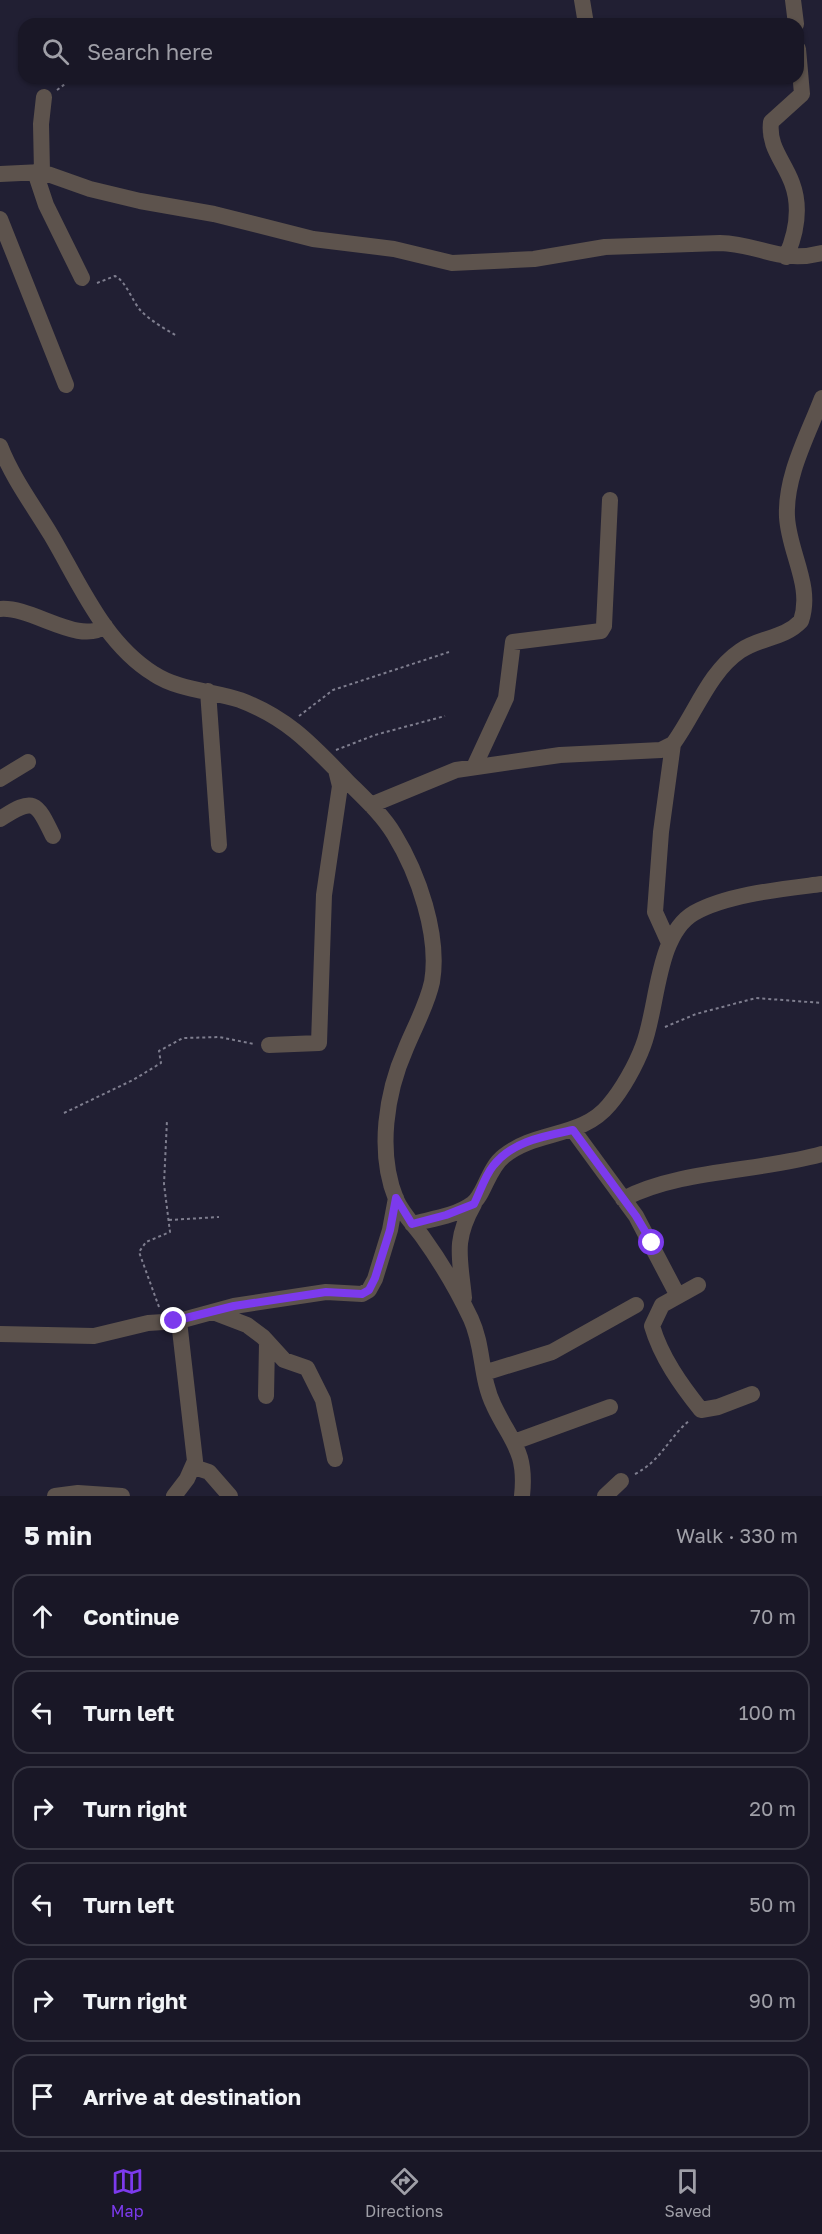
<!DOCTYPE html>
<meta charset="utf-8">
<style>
:root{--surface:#191726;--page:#22202e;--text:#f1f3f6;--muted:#9f9fa7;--line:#373643;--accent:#7c3aed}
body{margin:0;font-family:"Golos Text",sans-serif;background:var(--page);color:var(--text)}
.stop{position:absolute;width:18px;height:18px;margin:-14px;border:4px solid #7c3aed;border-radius:50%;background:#fff}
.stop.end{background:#7c3aed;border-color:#fff;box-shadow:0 2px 6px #0008}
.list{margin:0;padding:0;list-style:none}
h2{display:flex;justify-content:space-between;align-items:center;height:78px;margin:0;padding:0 24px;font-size:26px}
h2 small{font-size:20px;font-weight:400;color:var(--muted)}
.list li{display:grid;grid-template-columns:39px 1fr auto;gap:18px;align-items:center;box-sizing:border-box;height:84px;margin:0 12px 12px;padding:0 12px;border:2px solid var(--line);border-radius:18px}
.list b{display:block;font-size:22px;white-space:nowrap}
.list em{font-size:20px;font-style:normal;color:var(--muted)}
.icon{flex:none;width:33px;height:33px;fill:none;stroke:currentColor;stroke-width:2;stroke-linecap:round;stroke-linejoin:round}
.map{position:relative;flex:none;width:822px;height:1496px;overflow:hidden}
.search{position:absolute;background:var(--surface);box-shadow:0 2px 4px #0004;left:18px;right:18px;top:18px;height:66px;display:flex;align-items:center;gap:15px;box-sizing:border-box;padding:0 21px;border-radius:18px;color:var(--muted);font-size:22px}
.sheet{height:654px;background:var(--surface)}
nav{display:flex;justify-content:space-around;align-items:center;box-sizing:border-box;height:84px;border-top:2px solid var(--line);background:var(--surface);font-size:16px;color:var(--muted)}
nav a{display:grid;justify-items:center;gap:3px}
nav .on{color:var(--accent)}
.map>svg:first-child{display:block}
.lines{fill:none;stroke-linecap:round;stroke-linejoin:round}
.path{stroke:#7f7e8f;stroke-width:2;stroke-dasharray:3 3;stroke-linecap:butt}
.minor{stroke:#5d534d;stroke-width:16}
.route{stroke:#7c3aed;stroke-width:8}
</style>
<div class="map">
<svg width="822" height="1496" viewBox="0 0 822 1496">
<rect width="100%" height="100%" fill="#211f33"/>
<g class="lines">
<path class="path" d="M57,90L73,78
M97,283L115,276C126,281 132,301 141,311C151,321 165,329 177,336
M299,716L333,690L449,652
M336,750L375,735L445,716
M665,1027L696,1014L756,998L822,1003
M64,1113L133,1080L161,1063L159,1051L183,1038L219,1037L254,1044
M169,1220L219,1217
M159,1307L139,1252L146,1242L170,1232L164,1184L167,1120
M635,1474C662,1460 668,1438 690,1420"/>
<path class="minor" d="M582,0L586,24
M793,0L796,24
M35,172L46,205L82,278
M42,172L41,124L44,97
M0,174L42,172L90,189L140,201L214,214L313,239L394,249L452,263L534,259L605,247L720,243C760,244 780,264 822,253
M0,219L66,385
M786,257C796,234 801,207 792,183C784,161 768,147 771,122L802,94L798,49
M0,446C13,479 33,505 51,535C80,584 104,643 154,674C178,690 213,691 240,700C288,718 312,745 347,781C363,797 382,814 394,834C418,873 440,935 432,982C427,1005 415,1026 406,1048C386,1093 377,1152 396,1199C402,1213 413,1224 422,1236C440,1261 458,1291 471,1319C484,1347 480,1378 494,1406C511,1442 527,1451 522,1496
M0,609C32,606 79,646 105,626
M208,691L219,845
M474,767L506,698L513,642L601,631L604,626L610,500
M0,779L28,762
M371,805L456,770L560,755L661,750L673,744C695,714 709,672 740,651C760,637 784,639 801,621C813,586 789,553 787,517C785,476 808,435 822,398
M0,819C34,797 36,801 53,836
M669,943L655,912L661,832L673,744
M269,1045L319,1043L324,895L340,786L336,770
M573,1130L636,1216L678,1296
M623,1199C681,1169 759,1172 822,1154
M412,1224C431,1219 456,1216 472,1204C484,1196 488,1168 504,1156C536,1130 582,1138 609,1105C622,1090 636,1065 643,1046C658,1008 656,935 694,913C728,894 783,889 822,884
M698,1285L662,1305L652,1326C661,1357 681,1385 701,1410L718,1407L752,1394
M464,1298C460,1257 453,1241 474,1204
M213,1312L247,1325L263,1337L284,1360L307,1368L323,1400L335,1459
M0,1334L94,1336L148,1323L179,1321L234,1306L326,1292L362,1294L369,1290L375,1279L390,1230L396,1198
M484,1373L552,1352L636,1305
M266,1396L267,1343
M514,1442L610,1407
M194,1467L209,1472L230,1496
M55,1496L78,1493L122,1496
M174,1496L187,1479L195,1461L179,1321
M605,1496L621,1481"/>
</g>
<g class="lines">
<path class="route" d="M174,1321L234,1306L326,1292L362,1294L369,1290L375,1278L390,1230L396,1198L412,1224L446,1215L474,1204C480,1192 485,1176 493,1166C512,1141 545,1136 573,1130L636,1216L652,1243"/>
</g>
</svg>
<div class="stop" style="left:652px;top:1243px"></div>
<div class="stop end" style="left:174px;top:1321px"></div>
<div class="search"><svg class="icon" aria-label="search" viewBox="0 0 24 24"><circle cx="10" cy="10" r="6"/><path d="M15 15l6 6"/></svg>Search here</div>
</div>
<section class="sheet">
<h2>5 min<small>Walk · 330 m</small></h2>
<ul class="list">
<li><svg class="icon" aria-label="ahead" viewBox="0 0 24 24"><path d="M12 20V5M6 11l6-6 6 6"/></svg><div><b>Continue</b></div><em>70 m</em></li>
<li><svg class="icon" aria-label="left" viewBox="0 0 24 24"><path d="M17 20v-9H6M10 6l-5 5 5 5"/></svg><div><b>Turn left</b></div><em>100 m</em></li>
<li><svg class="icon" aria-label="right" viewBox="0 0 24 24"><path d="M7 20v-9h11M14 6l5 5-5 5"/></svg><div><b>Turn right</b></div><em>20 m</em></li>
<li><svg class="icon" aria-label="left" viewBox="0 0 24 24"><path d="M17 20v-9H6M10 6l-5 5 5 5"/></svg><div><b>Turn left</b></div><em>50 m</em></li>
<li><svg class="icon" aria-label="right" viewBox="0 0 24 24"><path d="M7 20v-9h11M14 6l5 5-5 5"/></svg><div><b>Turn right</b></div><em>90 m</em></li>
<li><svg class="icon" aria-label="arrive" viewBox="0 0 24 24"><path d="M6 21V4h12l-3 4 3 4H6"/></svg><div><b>Arrive at destination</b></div></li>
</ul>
</section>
<nav>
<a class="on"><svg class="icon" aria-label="map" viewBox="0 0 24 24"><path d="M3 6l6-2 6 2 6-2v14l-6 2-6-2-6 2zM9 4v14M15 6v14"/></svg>Map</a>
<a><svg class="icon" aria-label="directions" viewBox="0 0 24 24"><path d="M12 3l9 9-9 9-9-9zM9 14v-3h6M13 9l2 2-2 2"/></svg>Directions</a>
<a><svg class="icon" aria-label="saved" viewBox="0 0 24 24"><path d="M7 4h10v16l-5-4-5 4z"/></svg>Saved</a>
</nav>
